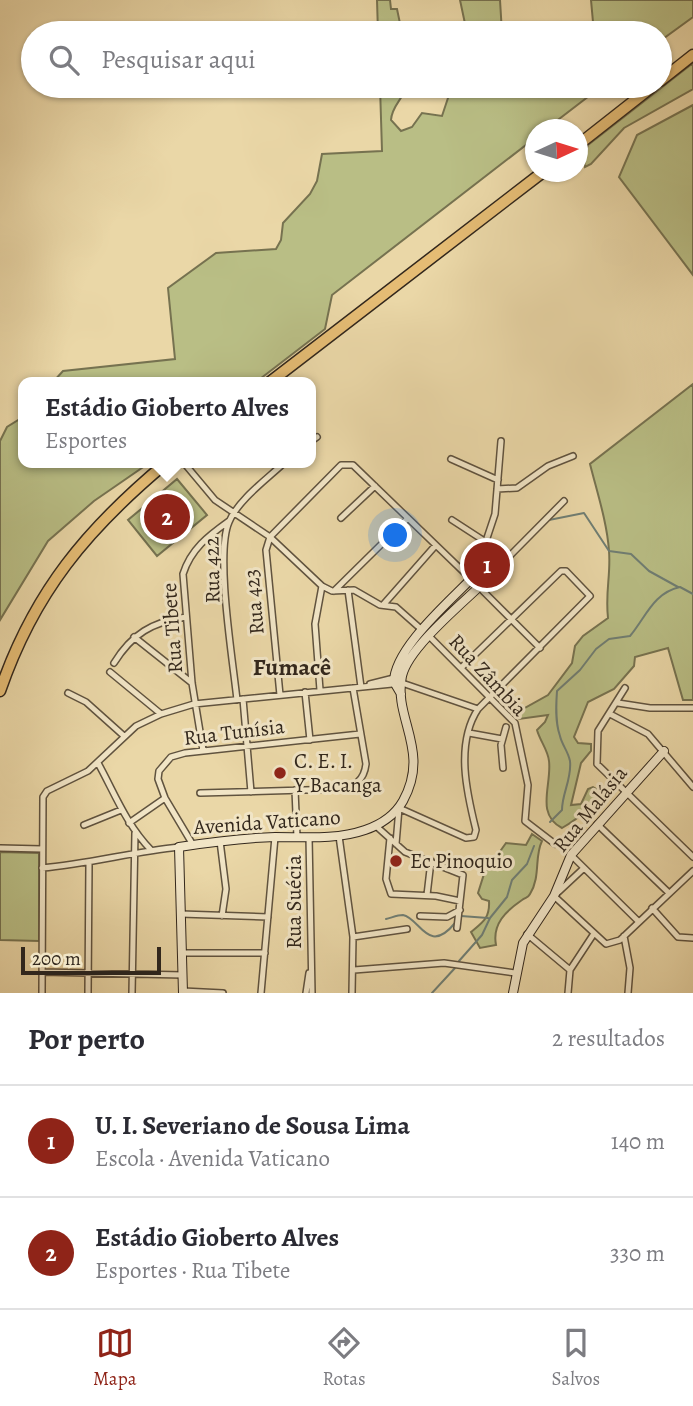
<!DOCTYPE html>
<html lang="pt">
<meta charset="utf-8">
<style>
:root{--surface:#fff;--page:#f2f2f3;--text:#2b2b33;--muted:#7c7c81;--line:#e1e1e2;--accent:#8f2418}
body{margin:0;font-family:Alegreya,serif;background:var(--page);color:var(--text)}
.compass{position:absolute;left:525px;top:119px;width:63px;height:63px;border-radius:50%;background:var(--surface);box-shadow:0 2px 5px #0004;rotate:86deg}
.scale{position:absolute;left:21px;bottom:18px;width:140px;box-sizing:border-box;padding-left:7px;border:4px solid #32271c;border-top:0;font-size:19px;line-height:24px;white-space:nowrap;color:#32271c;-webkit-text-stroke:5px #f1e5c6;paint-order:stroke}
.you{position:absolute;left:396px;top:536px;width:24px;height:24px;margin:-18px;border:5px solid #fff;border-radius:50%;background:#1a73e8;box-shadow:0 0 0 10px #1a73e833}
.badge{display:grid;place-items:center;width:46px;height:46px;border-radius:50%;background:var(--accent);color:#fff;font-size:23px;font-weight:700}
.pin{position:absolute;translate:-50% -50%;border:4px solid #fff;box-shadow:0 2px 7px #0006}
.popup{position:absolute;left:18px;top:377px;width:298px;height:91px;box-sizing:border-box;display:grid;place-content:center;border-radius:14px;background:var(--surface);filter:drop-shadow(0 2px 5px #0005);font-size:23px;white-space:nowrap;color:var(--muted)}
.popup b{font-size:26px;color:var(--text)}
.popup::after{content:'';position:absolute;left:50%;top:100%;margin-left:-14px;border:14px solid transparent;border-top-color:var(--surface)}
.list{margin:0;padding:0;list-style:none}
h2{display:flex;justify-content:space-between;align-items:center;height:91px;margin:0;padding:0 28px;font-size:30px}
h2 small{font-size:23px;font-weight:400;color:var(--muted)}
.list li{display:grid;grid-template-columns:46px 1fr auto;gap:21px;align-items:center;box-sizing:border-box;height:112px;padding:0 28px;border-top:2px solid var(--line)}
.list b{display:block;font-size:26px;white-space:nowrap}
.list p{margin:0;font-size:23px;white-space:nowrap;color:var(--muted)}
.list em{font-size:23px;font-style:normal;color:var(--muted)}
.icon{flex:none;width:38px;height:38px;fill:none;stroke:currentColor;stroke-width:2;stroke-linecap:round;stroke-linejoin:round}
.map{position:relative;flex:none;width:693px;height:993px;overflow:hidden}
.search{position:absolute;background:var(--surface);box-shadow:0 2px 5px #0004;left:21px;right:21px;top:21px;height:77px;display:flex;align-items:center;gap:18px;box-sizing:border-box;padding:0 24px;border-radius:38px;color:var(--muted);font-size:26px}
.sheet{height:315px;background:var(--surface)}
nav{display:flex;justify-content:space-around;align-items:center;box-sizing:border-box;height:98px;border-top:2px solid var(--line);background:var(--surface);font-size:19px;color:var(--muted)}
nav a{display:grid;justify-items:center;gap:4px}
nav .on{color:var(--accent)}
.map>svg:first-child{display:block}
.green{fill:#b9be85;stroke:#767250;stroke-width:2}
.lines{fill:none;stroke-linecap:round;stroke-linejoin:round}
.stream{stroke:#6f7e74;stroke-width:2}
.street-casing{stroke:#60533f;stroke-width:8}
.secondary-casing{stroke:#32271c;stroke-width:10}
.highway-casing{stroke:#32271c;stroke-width:13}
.street{stroke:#f1e5c6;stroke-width:5}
.secondary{stroke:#f1e5c6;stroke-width:8}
.highway{stroke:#e5bc74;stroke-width:10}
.poi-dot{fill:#8f2418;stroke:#f1e5c6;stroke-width:2.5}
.labels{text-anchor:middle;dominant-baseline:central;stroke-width:6;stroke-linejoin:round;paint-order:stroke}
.street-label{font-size:21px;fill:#32271c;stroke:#f1e5c6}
.poi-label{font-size:21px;fill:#32271c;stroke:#f1e5c6;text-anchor:start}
.quarter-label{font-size:24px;font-weight:bold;fill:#32271c;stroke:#f1e5c6}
</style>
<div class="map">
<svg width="693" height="993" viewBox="0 0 693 993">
<rect width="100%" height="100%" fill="#ead7a7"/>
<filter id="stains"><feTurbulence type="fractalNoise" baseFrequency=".00286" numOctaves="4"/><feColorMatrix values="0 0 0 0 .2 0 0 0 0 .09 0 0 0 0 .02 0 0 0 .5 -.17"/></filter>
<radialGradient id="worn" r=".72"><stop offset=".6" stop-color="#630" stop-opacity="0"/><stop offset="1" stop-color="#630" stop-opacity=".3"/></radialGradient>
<path class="green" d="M377,0H390L391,9H397L402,33H378Z
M460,0H500L502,33H467Z
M591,0H693V17L660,41V33H594Z
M693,63V89L624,128L591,164L585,167L583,157L588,145Z
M380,86H406C403,100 392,105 391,120L401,131L412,127L422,113L442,116L452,86H602L546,129L536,130L535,138L332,295L325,329L256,382H53L63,371L175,359L168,288L216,253L276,249L281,240L283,223L310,194L317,181L322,154L382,151Z
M693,105V275L619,177L637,135Z
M693,384V700H683L668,648L635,657L634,666L614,689L588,702L574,737L578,743L591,744V751L581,763L571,805L581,804L588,789L593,787L598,790C594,807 576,820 562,828C535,814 552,785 549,761C548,750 540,741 537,730L545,722L548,715L519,719L516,713L548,695L572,663L575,646L583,636L608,618C605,592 611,575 609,551C607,522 597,492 590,464Z
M23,417L24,463H149L94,501L48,541L0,620V441L7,427Z
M177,479L207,515L157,556L128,520Z
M532,834L542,841C534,857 541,876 530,894C528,898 526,897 522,900C506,911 492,924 496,945L480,948L471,932C483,922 490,918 489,901L482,899L478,893L484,874L506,843L526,845Z
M0,852L39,853V941L0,940Z"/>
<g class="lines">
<path class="stream" d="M549,520L584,513L609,551L631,554L649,571L678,587
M550,822L562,810C562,793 572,779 570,761C568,751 562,745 560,736C555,722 556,705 557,691L580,670L596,649L609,639L630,636C646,617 653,593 680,587L693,594
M461,916L488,918
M386,919C391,918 397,915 403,915C420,918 428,956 455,923
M459,961L482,935L490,918L507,897L512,880L527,864L534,846
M432,993L455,968"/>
<g class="street-casing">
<path id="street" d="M310,442L317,437
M451,459L498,480
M184,463L215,500L270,537L322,586L332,591L354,590L380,605L396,607L422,630
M497,489L517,488L548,466L573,456
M341,518L375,486
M452,520L509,557
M486,541L495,514L501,441
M348,590L361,687
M334,591L408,518
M383,605L435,546
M134,637L192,683
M430,637L515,723L528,785L525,821L555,844
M540,648L479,587L564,501
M114,663C132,634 152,622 186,617
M110,672L161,714
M370,684L398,677
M625,688L598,731L597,764L693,857
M320,690L315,624L322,586
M305,692L310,740
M68,693L86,702L124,736
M280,695L266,550L270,537L341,465H353L471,579
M243,699L251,792
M237,700C233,661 215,554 229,522C238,500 267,479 284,463
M618,703L650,708H693
M610,714L648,734L693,787
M469,733L502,739
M203,750L192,683L183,574C191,549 208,536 229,521
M98,763C115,794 126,824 151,850
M503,768L501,745L506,727
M295,790L297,837
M200,793L339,789C355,786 364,781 366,764L353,688
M129,823L165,798
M597,824L669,893
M84,825L121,810
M376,826L405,852L463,875L457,928
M339,836L353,937L352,993
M309,837L312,993
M390,838L386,879L391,894L436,896L460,901
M220,841L226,889L222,916
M396,844L399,808L466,838L474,837L476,830C467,794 455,744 478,709L590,596L566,571H561L462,667
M193,845L165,798L158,779L159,771L171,757L185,753L360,734
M0,848L42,849
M571,855L638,921
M42,868C88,864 132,852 179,847
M584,868L554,896L606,944L620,940L693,871
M427,895L431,861
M652,908L678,937L693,938
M181,914L268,917
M420,916L447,917L460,910
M527,934L570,970
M624,936L630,968L628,993
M353,937L407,929
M182,953H265
M354,970L444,963L515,973
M42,972L183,975
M183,991L223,993
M42,993L43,797L47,791L88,771L136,726L161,714L194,704L402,683L478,709
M88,993L89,864
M132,993L135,833
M261,993L275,837
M306,993L309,973
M568,993L570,970L593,935"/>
</g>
<g class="secondary-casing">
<path id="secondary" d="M183,993L179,847C211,842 243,838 275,837C305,837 336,840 365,830C380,825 395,815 403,801C431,750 393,719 402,676C408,649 458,607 479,587L471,579C449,602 394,649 394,682L401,694
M513,993L523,943L554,896L571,855L664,751"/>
</g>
<g class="highway-casing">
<path id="highway" d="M660,81L693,55
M578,145L653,86
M270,382L543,172
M0,691C34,592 87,529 166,463"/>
</g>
<use href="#street" class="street"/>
<use href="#secondary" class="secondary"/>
<use href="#highway" class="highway"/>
</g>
<g class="poi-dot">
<circle cx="280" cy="773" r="7"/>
<circle cx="396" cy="861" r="7"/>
</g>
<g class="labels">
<g class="street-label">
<text transform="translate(212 570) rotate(-91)">Rua 422</text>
<text transform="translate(254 602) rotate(-95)">Rua 423</text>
<text transform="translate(172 628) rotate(-94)">Rua Tibete</text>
<text transform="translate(488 675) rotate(47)">Rua Zâmbia</text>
<text transform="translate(234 732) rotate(-7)">Rua Tunísia</text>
<text transform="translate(590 809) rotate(-51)">Rua Malásia</text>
<text transform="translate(267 822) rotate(-4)">Avenida Vaticano</text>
<text transform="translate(294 902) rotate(-90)">Rua Suécia</text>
</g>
<g class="poi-label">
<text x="294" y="761">C. E. I.<tspan x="294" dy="24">Y Bacanga</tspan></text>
<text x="410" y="861">Ec Pinoquio</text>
</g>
<g class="quarter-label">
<text x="292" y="667">Fumacê</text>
</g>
</g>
<rect width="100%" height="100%" filter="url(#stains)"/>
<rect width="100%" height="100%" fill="url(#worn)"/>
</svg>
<svg class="compass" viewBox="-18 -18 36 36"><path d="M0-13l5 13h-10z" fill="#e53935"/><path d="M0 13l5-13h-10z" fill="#7c7c81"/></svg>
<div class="scale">200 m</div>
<div class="you"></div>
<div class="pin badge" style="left:487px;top:565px">1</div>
<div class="pin badge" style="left:167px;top:517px">2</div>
<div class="popup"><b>Estádio Gioberto Alves</b>Esportes</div>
<div class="search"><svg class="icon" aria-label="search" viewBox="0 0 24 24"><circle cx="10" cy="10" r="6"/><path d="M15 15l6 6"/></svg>Pesquisar aqui</div>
</div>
<section class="sheet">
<h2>Por perto<small>2 resultados</small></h2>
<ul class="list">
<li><span class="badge">1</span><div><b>U. I. Severiano de Sousa Lima</b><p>Escola · Avenida Vaticano</p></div><em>140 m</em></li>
<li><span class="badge">2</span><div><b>Estádio Gioberto Alves</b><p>Esportes · Rua Tibete</p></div><em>330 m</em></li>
</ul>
</section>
<nav>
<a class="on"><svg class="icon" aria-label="map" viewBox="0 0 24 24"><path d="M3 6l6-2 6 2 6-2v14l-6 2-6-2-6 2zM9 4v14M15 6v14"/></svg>Mapa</a>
<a><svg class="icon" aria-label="directions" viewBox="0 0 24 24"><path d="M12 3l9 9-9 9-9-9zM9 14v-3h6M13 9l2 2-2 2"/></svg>Rotas</a>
<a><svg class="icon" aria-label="saved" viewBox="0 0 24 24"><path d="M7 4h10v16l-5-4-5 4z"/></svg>Salvos</a>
</nav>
